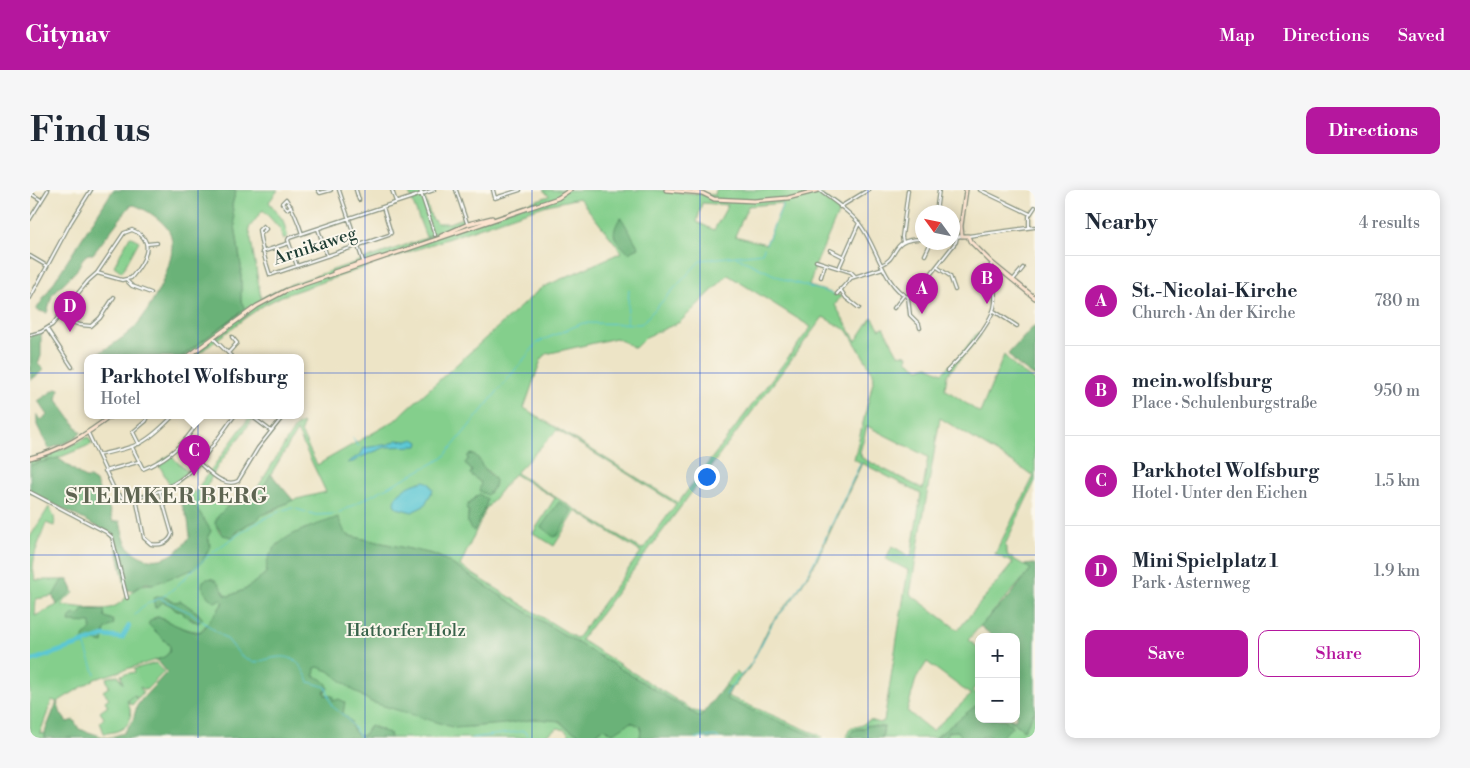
<!DOCTYPE html>
<meta charset="utf-8">
<style>
:root{--surface:#fff;--page:#f6f6f7;--text:#1f2937;--muted:#747a83;--line:#e0e1e3;--accent:#b5179e}
body{margin:0;font-family:"Libre Bodoni",serif;background:var(--page);color:var(--text)}
.controls{position:absolute;right:15px;bottom:15px;display:grid;overflow:hidden;border-radius:10px;box-shadow:0 2px 12px #0003}
.controls button{width:45px;height:45px;display:grid;place-items:center;padding:0;border:0;border-bottom:1px solid var(--line);background:var(--surface);color:var(--text);font:25px sans-serif}
.compass{position:absolute;left:885px;top:15px;width:45px;height:45px;border-radius:50%;background:var(--surface);box-shadow:0 2px 12px #0003;rotate:303deg}
.you{position:absolute;left:676px;top:286px;width:18px;height:18px;margin:-12px;border:4px solid #fff;border-radius:50%;background:#1a73e8;box-shadow:0 0 0 8px #1a73e833}
.badge{display:grid;place-items:center;width:32px;height:32px;border-radius:50%;background:var(--accent);color:#fff;font-size:16px;font-weight:700}
.pin{position:absolute;translate:-50% -41px;filter:drop-shadow(0 1px 2px #0008)}
.pin::after{content:'';position:absolute;top:26px;width:18px;height:15px;background:inherit;clip-path:polygon(0 0,100% 0,50% 100%)}
.popup{position:absolute;left:54px;top:164px;width:220px;height:65px;box-sizing:border-box;display:grid;place-content:center;border-radius:10px;background:var(--surface);filter:drop-shadow(0 1px 4px #0005);font-size:16px;white-space:nowrap;color:var(--muted)}
.popup b{font-size:19px;color:var(--text)}
.popup::after{content:'';position:absolute;left:50%;top:100%;margin-left:-10px;border:10px solid transparent;border-top-color:var(--surface)}
.list{margin:0;padding:0;list-style:none}
h2{display:flex;justify-content:space-between;align-items:center;height:65px;margin:0;padding:0 20px;font-size:21px}
h2 small{font-size:16px;font-weight:400;color:var(--muted)}
.list li{display:grid;grid-template-columns:32px 1fr auto;gap:15px;align-items:center;box-sizing:border-box;height:90px;padding:0 20px;border-top:1px solid var(--line)}
.list b{display:block;font-size:19px;white-space:nowrap}
.list p{margin:0;font-size:16px;white-space:nowrap;color:var(--muted)}
.list em{font-size:16px;font-style:normal;color:var(--muted)}
.actions{display:flex;gap:10px;padding:15px 20px}
.actions a{flex:1;padding:11px 0;border:1px solid var(--accent);border-radius:10px;text-align:center;font-size:18px;color:var(--accent)}
.actions .main{background:var(--accent);color:#fff}
.map{position:relative;flex:none;width:1005px;height:548px;overflow:hidden;border-radius:10px}
header{display:flex;align-items:center;gap:30px;box-sizing:border-box;height:70px;padding:0 25px;background:var(--accent);color:#fff}
header strong{font-size:24px}
nav{display:flex;gap:28px;margin-inline-start:auto;font-size:18px}
.intro{display:flex;align-items:center;justify-content:space-between;box-sizing:border-box;height:120px;padding:0 30px}
h1{margin:0;font-size:35px}
.button{padding:12px 22px;border-radius:10px;background:var(--accent);color:#fff;font-size:18px;font-weight:700}
main{display:flex;gap:30px;padding:0 30px}
aside{flex:1;background:var(--surface);border-radius:10px;box-shadow:0 2px 12px #0003}
.map>svg:first-child{display:block}
.green{fill:#84cf8c;stroke:#528660;fill-rule:evenodd}
.forest{fill:#6bb278;stroke:#457856}
.water{fill:#5bc7d4;stroke:#3d8284}
.lines{fill:none;stroke-linecap:round;stroke-linejoin:round}
.stream{stroke:#5bc7d4;stroke-width:1}
.river{stroke:#5bc7d4;stroke-width:4.5}
.street-casing{stroke:#86907d;stroke-width:4.5}
.secondary-casing{stroke:#86907d;stroke-width:5.5}
.street{stroke:#fff;stroke-width:2}
.secondary{stroke:#fde4d0;stroke-width:3}
.grid{fill:none;stroke:#1d4ed8;stroke-width:1;stroke-opacity:0.55}
.labels{text-anchor:middle;dominant-baseline:central;stroke-width:4;stroke-linejoin:round;paint-order:stroke}
.street-label{font-size:18px;fill:#1f3d34;stroke:#fbf7ec}
.park-label{font-size:18px;fill:#38624a;stroke:#fbf7ec}
.district-label{font-size:22px;font-weight:bold;letter-spacing:1px;fill:#5e6552;stroke:#fbf7ec}
</style>
<header>
<strong>Citynav</strong>
<nav><a>Map</a><a>Directions</a><a>Saved</a></nav>
</header>
<div class="intro"><h1>Find us</h1><a class="button">Directions</a></div>
<main>
<div class="map">
<svg width="1005" height="548" viewBox="0 0 1005 548">
<rect width="100%" height="100%" fill="#fbf7ec"/>
<filter id="ink" filterUnits="userSpaceOnUse"><feTurbulence type="fractalNoise" baseFrequency=".02" numOctaves="2"/><feDisplacementMap in="SourceGraphic" scale="10" xChannelSelector="R" yChannelSelector="G"/><feConvolveMatrix kernelMatrix="1 2 1 2 8 2 1 2 1" color-interpolation-filters="sRGB"/></filter>
<filter id="wash" filterUnits="userSpaceOnUse"><feTurbulence type="fractalNoise" baseFrequency=".0096" numOctaves="4" result="noise"/><feDisplacementMap in="SourceGraphic" scale="20" xChannelSelector="R" yChannelSelector="G"/><feGaussianBlur stdDeviation="1.12" result="paint"/><feColorMatrix in="noise" values="0 0 0 0 0 0 0 0 0 0 0 0 0 0 0 0 0 1.4 0 .05"/><feComposite in="paint" operator="in"/></filter>
<g filter="url(#wash)">
<rect width="100%" height="100%" fill="#ede4c6"/>
<path class="green" d="M206,0H248L239,12L253,30L258,47L253,49L250,39L233,20L219,38L231,108L259,95L519,6L513,0H625L685,5L686,0H801L790,4L810,19L786,74L779,96L811,106L805,115L826,151L842,127L850,139L853,137L868,164L878,165L877,170L889,179L898,176L912,183L932,163L947,143L951,145L917,185L915,199L950,223L974,165L987,179L1005,191V291L975,355L978,366L1001,379C981,404 958,426 938,450L949,458V493L942,501L949,506V529H979L994,540L1005,521V548H914L908,546L905,548H852L854,537L826,539L820,546L825,548H816C822,531 821,540 832,535C835,533 837,531 840,530L850,533L854,531L878,380L856,369L862,356L881,367L891,304L832,273L787,370L763,409L743,432L719,478L701,499L695,495L706,482L711,486L722,472L740,435L766,403L785,372L831,273L824,269L844,188L843,183L818,141L793,127L551,450L664,521L674,523L670,527L490,418L414,369L403,364L320,346L315,343L290,335L274,339L248,354L236,383L216,399L199,406L195,405L192,399L176,389L172,393L193,411C189,422 178,432 171,441C167,443 150,437 145,435C139,433 132,427 127,427C123,427 120,431 118,434L140,456V461L135,467L65,489L27,512L22,510L10,543L15,544V548H0V347L19,317C23,323 26,329 24,336L16,333L5,363L3,377L5,390H38L44,403L37,408L32,415C43,416 71,421 80,418C98,413 101,393 124,394L180,354L178,346L181,341L170,323L152,300L157,296L164,303L221,225L224,228L187,277L172,305L183,312L198,316L188,326L185,333L189,342L202,347L218,334L226,331L232,325L245,320L251,316L263,310L296,302L267,241L230,302H225L265,237L272,233L273,235L271,242L287,275L364,231L511,98L592,62L549,8L517,15L489,24L252,106L234,115L215,128L164,167H151L215,120L211,111V76L202,15ZM672,13L698,15L684,40L667,32ZM753,13L736,54L705,46L718,16ZM590,28L609,58L598,62L584,46ZM698,85L781,137L648,313L494,218L511,170L516,164L586,148L605,158L616,147L650,132ZM910,228L1004,286L965,364L983,373L928,440L880,404ZM837,236L898,267L893,299L832,268L830,262ZM527,240L646,314L613,359L609,358L486,283ZM439,268C450,275 463,281 465,294L459,303L449,290L440,284L442,281L435,273ZM484,284L525,308L503,343L524,356L546,321L611,362L548,447L546,448L430,376L456,319ZM449,305L456,315L444,340L438,333V314ZM23,406L24,410H26L27,415L5,426L6,409ZM132,406L145,412L151,411L168,423L164,432L154,425L153,422L145,420C142,415 138,414 133,412L125,418V412ZM897,472L941,505L902,541L877,521L886,489Z
M378,0H392L401,27L407,33H419L433,28L436,31L396,47Z
M100,46L109,51L92,82L84,76Z
M58,247L62,254L28,268L0,275V270L33,259Z
M140,265L159,283L141,297L128,273Z
M126,473L134,482L116,500L110,497L113,502L108,508L103,505L107,509L102,515L98,512L102,506L97,511C107,531 95,543 74,543L70,532L74,528L70,522L78,516L75,511L79,508L73,501L79,497L76,488L88,485L93,494L91,485L105,482L104,479Z
M288,477L299,481L320,498L341,512L441,537L506,529L527,530L536,537L557,548L566,544L574,538L582,543L600,532L610,536L611,539L610,548H539V544L535,540L528,538L511,548H361L360,544L345,537L338,538L335,544L331,546C324,543 322,539 321,531L313,524C312,517 303,512 299,505L294,504L298,498L295,493L284,486L285,478Z
M697,506L789,545L793,548H788L695,509Z"/>
<path class="forest" d="M83,0H206L202,15L211,76V111L215,119L151,167H62C76,159 91,150 103,139C120,122 148,70 141,46C138,33 116,19 104,15L100,16L63,64H58L54,67L46,81L22,105L17,123L6,120Z
M590,28L592,29L609,58L598,63C585,48 579,47 590,28Z
M1005,135V187L987,174L978,164Z
M11,142V166L8,174L14,180L1,190L0,145Z
M27,198L29,199L27,210L51,243L40,251L19,259L7,235V224L11,230L18,225L8,211Z
M443,264L449,269L452,276L465,290L464,297L457,305L449,301L451,293L440,284L442,281L435,273L438,270V265Z
M28,268L55,288H60L66,292L72,307L79,318L83,332L90,331C92,340 94,353 101,360C123,379 147,367 160,346L158,330L151,313L154,307L152,300L170,323L181,341L178,346L180,356L173,371L164,379L124,394L116,393L101,401L96,400L85,351L80,343L0,302V275Z
M241,284L263,310L232,325L226,331L218,334L209,340L202,347L193,345L185,333L188,326L198,316L208,314L225,302H230Z
M449,304L457,309L456,315L444,341C436,336 437,329 439,322L436,317Z
M529,312L542,320L528,345L524,347L511,337Z
M308,327L315,343L320,346L403,364L414,369L490,418L670,527L695,495L701,499L696,509L788,548H610L611,539L610,536L601,532L587,541L582,543L573,538L566,544L557,548L535,537L530,531L506,529L475,534L425,538L341,512L320,498L299,481L288,477L285,478L284,486L292,489L297,494L298,498L294,502L295,505L303,506V511L309,509L315,512L313,524L321,531C322,539 324,543 331,546L335,544L340,536L360,544L361,548H77L94,543L103,530L107,516L112,509L137,482L127,470C134,467 141,465 140,456L118,434L121,430L128,427C135,430 162,444 169,442C174,441 178,432 182,427C186,422 190,419 193,412L191,409L185,412L178,407L172,396L173,391C186,383 190,396 195,405L199,406L216,399L236,383C237,379 236,376 237,372C246,343 284,337 308,327Z
M1005,374V521L994,540L979,529H986V447H964L950,436L981,405L1001,379L993,375Z
M32,390H38L43,400L27,415L23,406Z
M132,406L145,412L151,411L168,423L173,429L168,433L154,425L153,422L145,420L142,416L133,412L125,418L123,408Z
M54,419L74,420L75,427L83,430L84,434L75,440L73,453L65,451L50,456L54,445C59,442 62,440 61,433L39,432L40,427L44,424L50,425Z
M27,512L31,524L37,532L44,530L49,539L77,548H15V542Z
M949,513V529H974L983,536L970,548H963L957,545L950,548H932L928,541L918,542L916,545L918,548H905Z
M837,535L854,537L852,548H825L820,546L823,540L832,539Z"/>
<path class="water" d="M384,249L389,252L388,256L356,257L331,267L323,272L317,273L331,264L334,258L359,254L367,250L377,251Z
M395,291L399,293L403,300L394,316L382,322L367,318L364,314C364,301 384,293 395,291Z"/>
<g class="lines">
<path class="stream" d="M736,54L753,14
M706,67L755,90L804,104
M597,133L599,99
M500,162L508,152L553,133L611,134L671,70L732,63L734,58
M323,248L326,254L329,256
M266,319L286,325L305,324
M308,323L413,268L499,163
M129,408L161,423L198,450L210,465L224,473C254,464 266,461 279,492L296,497L302,516L317,528L331,548
M105,425C112,412 126,412 137,404C151,393 163,379 177,367C191,355 246,317 263,318
M54,453L65,484
M696,505L702,495L721,474L743,432L763,408L782,376L831,272
M500,546L502,548
M441,548L494,541L498,545
M665,548L685,546L689,548"/>
<path class="river" d="M0,471L74,446L92,448L99,436"/>
</g>
</g>
<g filter="url(#ink)">
<g class="lines">
<g class="street-casing">
<path id="street" d="M288,0L290,3L301,0
M309,0L333,71
M326,0L329,10
M362,0L366,12
M390,0L405,45
M426,0L437,33
M463,0L465,8L490,0
M789,0C803,11 821,22 831,36C846,56 855,97 878,107
M950,0L1000,24
M0,3L11,10
M261,16L257,19L252,13L256,9C264,20 268,31 272,44
M810,17L838,0
M906,22L909,0
M0,29L18,0
M999,37V26L1005,17
M288,39L297,66
M230,45L236,39L233,36L229,40C231,56 235,70 240,85L359,45L361,43L353,17
M938,46L1005,37
M922,48L932,46
M873,52L872,47L878,0
M259,53L258,50L259,48L404,0
M259,53L267,76
M117,54L127,53
M800,60L814,67
M232,62L259,53
M895,65L901,52
M0,66L17,76
M786,71L821,82L825,86
M851,75C871,67 858,49 892,49
M907,77L920,86L925,100
M809,78L829,33
M791,87L795,74
M983,90L993,78
M97,91L102,96L121,103
M810,99L816,108L829,118
M807,104L821,88L853,78
M878,107L896,90L926,52L927,47
M878,107L880,125L889,134L890,138
M0,108L41,32L61,0
M864,118L874,105
M964,121L987,136
M28,127L50,135L61,136L70,128L84,107
M17,139L42,177
M0,145L11,142L22,135L58,91L67,83L94,43L102,40C128,50 114,73 101,88L92,90L67,83
M183,148L202,167
M198,163L207,153L202,147
M917,181C932,166 964,133 965,112C966,101 962,88 960,77L962,73
M57,200L58,201
M220,225L241,241
M58,243L85,301L93,308L98,309C157,301 173,268 205,225
M109,254L103,242L116,231L119,225
M102,257L113,279C133,271 149,259 162,241C166,235 168,230 173,225
M68,265C109,256 115,255 144,225
M169,273C180,282 194,298 208,291L228,258L254,225
M75,281L108,272
M0,302L76,342L82,347L97,408
M106,308L114,348L121,354C130,356 139,353 142,344L130,302"/>
</g>
<g class="secondary-casing">
<path id="secondary" d="M636,0L672,3L684,9L724,11L758,8L789,0
M936,0L931,36L932,46H938L940,51L962,73L1005,108
M411,46L438,34L462,28
M304,82L350,67
M157,167L227,116L257,100L528,8L540,0
M0,268C32,260 56,245 82,225"/>
</g>
<use href="#street" class="street"/>
<use href="#secondary" class="secondary"/>
</g>
</g>
<path class="grid" d="M168,0V548M335,0V548M502,0V548M670,0V548M838,0V548M0,183H1005M0,365H1005"/>
<g class="labels">
<g class="street-label">
<text transform="translate(285 56) rotate(-18)">Arnikaweg</text>
</g>
<g class="park-label">
<text x="376" y="440">Hattorfer Holz</text>
</g>
<g class="district-label">
<text x="137" y="306">STEIMKER BERG</text>
</g>
</g>
</svg>
<div class="controls">
<button>+</button>
<button>−</button>
</div>
<svg class="compass" viewBox="-18 -18 36 36"><path d="M0-13l5 13h-10z" fill="#e53935"/><path d="M0 13l5-13h-10z" fill="#747a83"/></svg>
<div class="you"></div>
<div class="pin badge" style="left:892px;top:124px">A</div>
<div class="pin badge" style="left:957px;top:114px">B</div>
<div class="pin badge" style="left:164px;top:286px">C</div>
<div class="popup"><b>Parkhotel Wolfsburg</b>Hotel</div>
<div class="pin badge" style="left:40px;top:142px">D</div>
</div>
<aside>
<h2>Nearby<small>4 results</small></h2>
<ul class="list">
<li><span class="badge">A</span><div><b>St.-Nicolai-Kirche</b><p>Church · An der Kirche</p></div><em>780 m</em></li>
<li><span class="badge">B</span><div><b>mein.wolfsburg</b><p>Place · Schulenburgstraße</p></div><em>950 m</em></li>
<li><span class="badge">C</span><div><b>Parkhotel Wolfsburg</b><p>Hotel · Unter den Eichen</p></div><em>1.5 km</em></li>
<li><span class="badge">D</span><div><b>Mini Spielplatz 1</b><p>Park · Asternweg</p></div><em>1.9 km</em></li>
</ul>
<div class="actions"><a class="main">Save</a><a>Share</a></div>
</aside>
</main>
